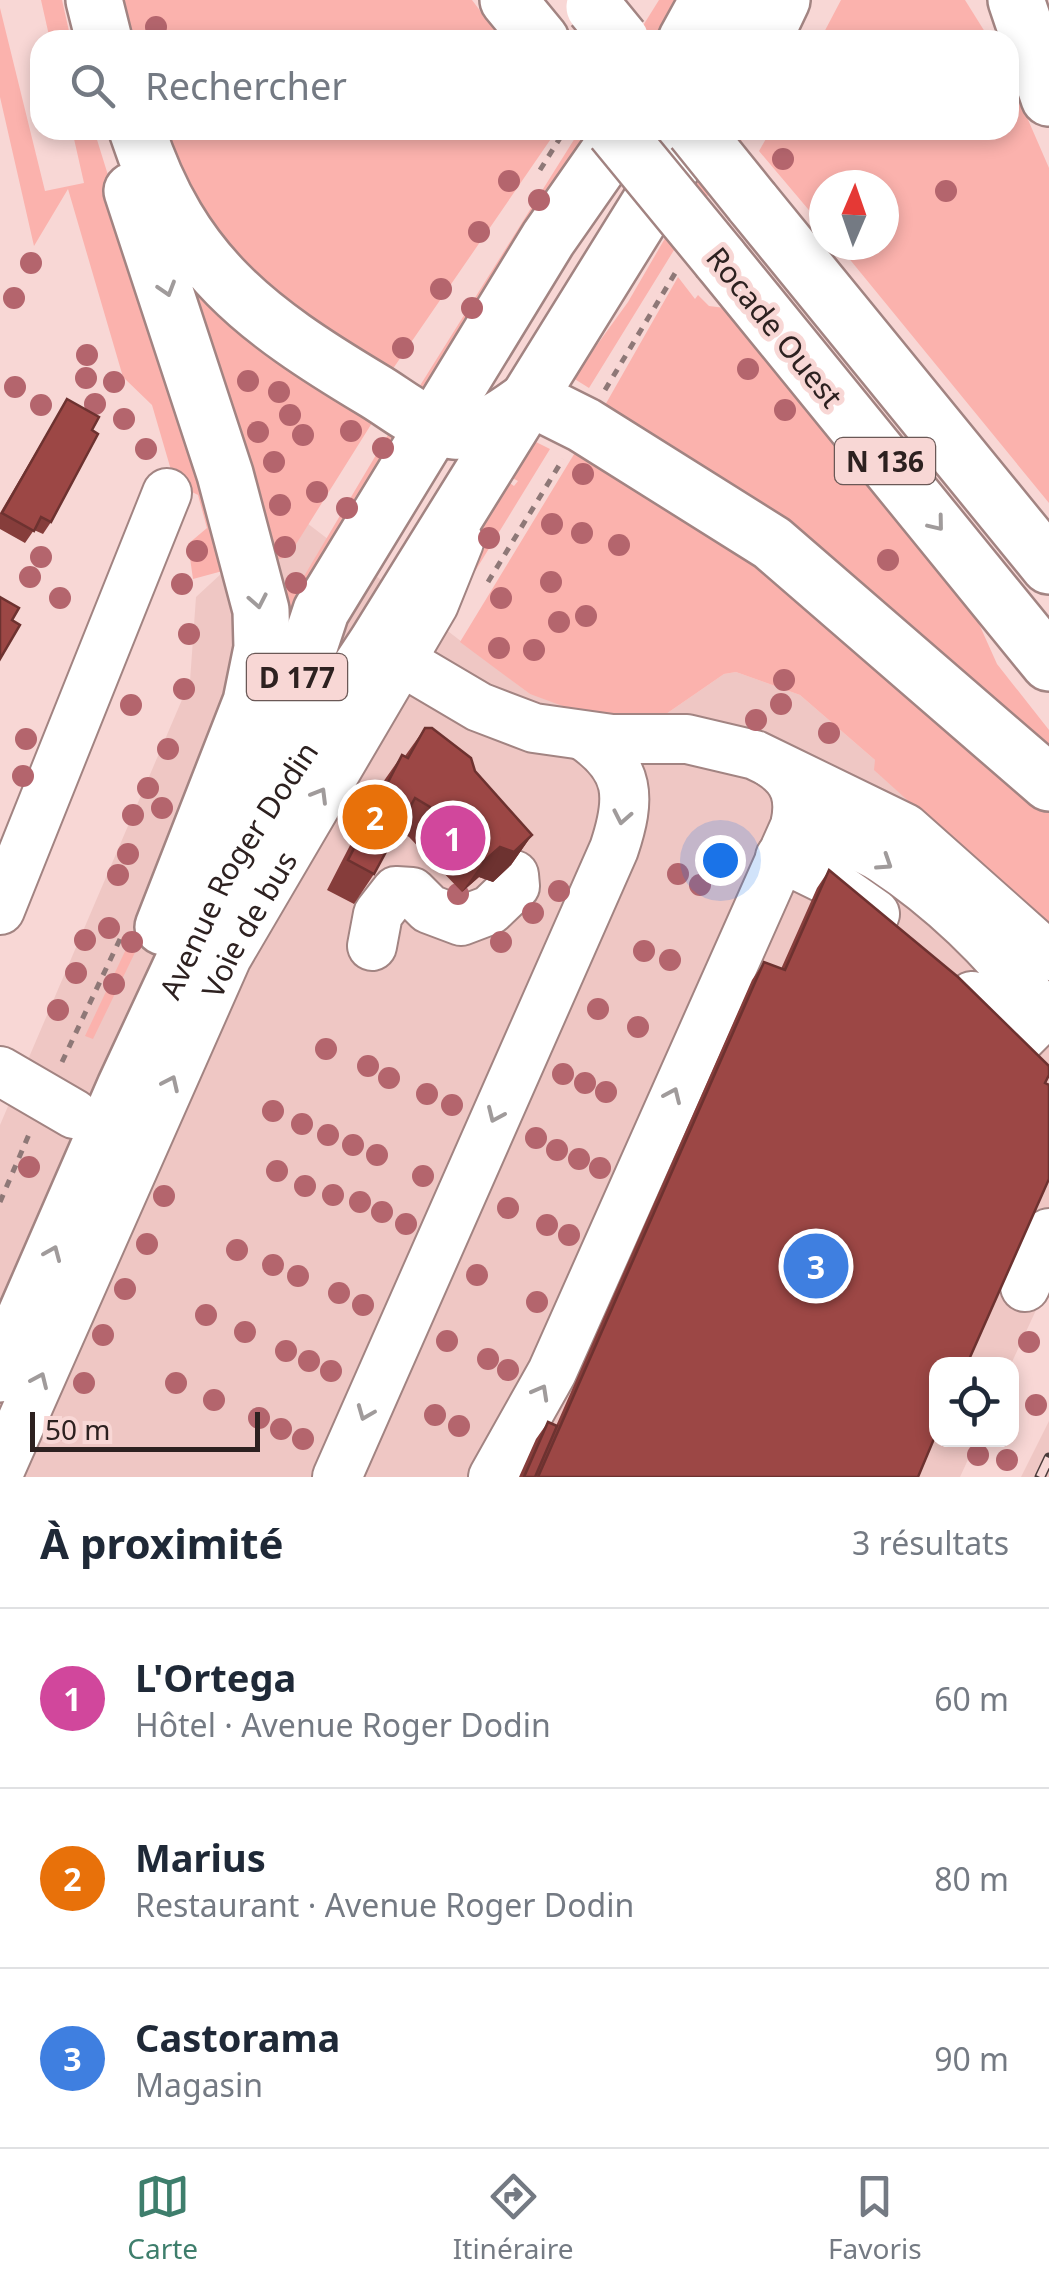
<!DOCTYPE html>
<html lang="fr">
<meta charset="utf-8">
<style>
:root{--surface:#fff;--page:#f6f6f7;--text:#1f2937;--muted:#747a83;--line:#e0e1e3;--accent:#3e7e6c}
body{margin:0;font-family:"Noto Sans",sans-serif;background:var(--page);color:var(--text)}
.controls{position:absolute;right:30px;bottom:30px;display:grid;overflow:hidden;border-radius:20px;box-shadow:0 5px 15px #0003}
.controls button{width:90px;height:90px;display:grid;place-items:center;padding:0;border:0;border-bottom:2px solid var(--line);background:var(--surface);color:var(--text);font:50px sans-serif}
.compass{position:absolute;left:809px;top:170px;width:90px;height:90px;border-radius:50%;background:var(--surface);box-shadow:0 5px 15px #0003;rotate:2deg}
.scale{position:absolute;left:30px;bottom:25px;width:230px;box-sizing:border-box;padding-left:10px;border:5px solid #2d2120;border-top:0;font-size:28px;line-height:35px;white-space:nowrap;color:#2d2120;-webkit-text-stroke:8px #f8d7d5;paint-order:stroke}
.you{position:absolute;left:720px;top:860px;width:35px;height:35px;margin:-25px;border:8px solid #fff;border-radius:50%;background:#1a73e8;box-shadow:0 0 0 15px #1a73e833}
.badge{display:grid;place-items:center;width:65px;height:65px;border-radius:50%;background:var(--accent);color:#fff;font-size:32px;font-weight:700}
.pin{position:absolute;translate:-50% -50%;border:5px solid #fff;box-shadow:0 2px 10px #0006}
.list{margin:0;padding:0;list-style:none}
h2{display:flex;justify-content:space-between;align-items:center;height:130px;margin:0;padding:0 40px;font-size:42px}
h2 small{font-size:32px;font-weight:400;color:var(--muted)}
.list li{display:grid;grid-template-columns:65px 1fr auto;gap:30px;align-items:center;box-sizing:border-box;height:180px;padding:0 40px;border-top:2px solid var(--line)}
.list b{display:block;font-size:38px;white-space:nowrap}
.list p{margin:0;font-size:32px;white-space:nowrap;color:var(--muted)}
.list em{font-size:32px;font-style:normal;color:var(--muted)}
.icon{flex:none;width:55px;height:55px;fill:none;stroke:currentColor;stroke-width:2;stroke-linecap:round;stroke-linejoin:round}
.map{position:relative;flex:none;width:1049px;height:1477px;overflow:hidden}
.search{position:absolute;background:var(--surface);box-shadow:0 5px 15px #0003;left:30px;right:30px;top:30px;height:110px;display:flex;align-items:center;gap:25px;box-sizing:border-box;padding:0 35px;border-radius:30px;color:var(--muted);font-size:38px}
.sheet{height:670px;background:var(--surface)}
nav{display:flex;justify-content:space-around;align-items:center;box-sizing:border-box;height:140px;border-top:2px solid var(--line);background:var(--surface);font-size:28px;color:var(--muted)}
nav a{display:grid;justify-items:center;gap:5px}
nav .on{color:var(--accent)}
.map>svg:first-child{display:block}
.built{fill:#efc7c4}
.green{fill:#fbb2ad}
.lines{fill:none;stroke-linecap:round;stroke-linejoin:round}
.minor-casing{stroke:#a28482;stroke-width:52}
.major-casing{stroke:#a28482;stroke-width:60}
.highway-casing{stroke:#a28482;stroke-width:60}
.path{stroke:#8e7877;stroke-width:5;stroke-dasharray:8 8;stroke-linecap:butt}
.minor{stroke:#fff;stroke-width:48}
.major{stroke:#fff;stroke-width:55}
.highway{stroke:#fff;stroke-width:55}
.rail-casing{stroke:#4a3b3a;stroke-width:11}
.rail{stroke:#f8d7d5;stroke-width:8;stroke-dasharray:22;stroke-linecap:butt}
.highway-bridge-casing{stroke:#a28482;stroke-width:60;stroke-linecap:butt}
.highway-bridge{stroke:#fff;stroke-width:55}
.tree{fill:#b4656d}
.wall{fill:#863d3b}
.shaded-wall{fill:#6d3230}
.building{fill:#9c4745;stroke:#6d3230;stroke-width:2.5}
.oneway{stroke:#a09b9b}
.labels{text-anchor:middle;dominant-baseline:central;stroke-width:10;stroke-linejoin:round;paint-order:stroke}
.shield{fill:#f8d7d5;stroke:#6a5856;stroke-width:2.5}
.shield-label{font-size:28px;font-weight:bold;fill:#2d2120}
.street-label{font-size:30px;fill:#2d2120;stroke:#f8d7d5}
</style>
<div class="map">
<svg width="1049" height="1477" viewBox="0 0 1049 1477">
<rect width="100%" height="100%" fill="#f8d7d5"/>
<path class="built" d="M290,510L530,694L666,714L724,674L736,672L800,695L875,760V770L1049,928V1282L1011,1364H936V1440H977L960,1477H0V1125L190,681L196,597Z
M1049,1421V1477H1021Z"/>
<path class="green" d="M41,0H62L71,40H50Z
M115,0H472L502,40H127Z
M659,0H686L662,40H634Z
M841,0H965L990,40H820Z
M0,8L45,191L84,183L72,130H94L230,569L193,579L188,544L207,528L198,495L188,490L178,494L152,405L123,377L68,189L34,246L0,97Z
M1009,76L1049,168V503L838,245H884V185H824V228L759,151L771,130H1009Z
M151,130H557L390,373L261,305Z
M580,130H606L443,393L416,392Z
M728,130H748L589,388L573,378L628,302Z
M182,270L210,306L256,347L365,409L372,423L288,557L261,563Z
M678,277L695,299L698,295L709,306L725,308L975,615L997,664L1049,730V769L600,414Z
M392,428L398,437L258,716L271,586L303,578Z
M530,439L550,449L426,651L469,550L507,481L514,486L518,481L509,476Z
M579,446L733,538L1049,807V928L874,770L875,760L800,695L736,672L724,674L666,714L622,716L579,712L530,694L460,642Z
M251,637L161,899L93,1039L85,1036L153,892Z"/>
<g class="lines">
<g class="minor-casing">
<g id="minor">
<path d="M374,645L479,707L534,728L612,739H687L755,755L905,828L1049,956"/>
<path d="M795,826C822,836 859,843 883,859C941,897 995,949 1036,1004L1035,1024L1020,1039L972,996"/>
<path d="M780,857L825,879L875,914"/>
<path d="M0,910L167,493"/>
<path d="M372,946L378,914L396,891L412,892L429,909L461,921L490,910L515,886L514,875"/>
<path d="M0,1071L74,1114"/>
<path d="M1025,1287L1049,1233"/>
<path id="s1" d="M0,1470L227,957L434,604L459,542"/>
<path d="M337,1477L614,849C631,798 631,768 584,736"/>
<path d="M493,1477L552,1372L795,826C801,799 796,779 772,764"/>
</g>
</g>
<g class="major-casing">
<g id="major">
<path d="M686,40L708,0"/>
<path d="M763,40L782,0"/>
<path d="M258,776L278,741L321,611L548,239L624,130"/>
<path id="s2" d="M0,1374L125,1087L225,872L376,644L695,130"/>
</g>
</g>
<g class="highway-casing">
<path id="highway" d="M94,0L104,40
M508,0L541,40
M1016,0L1049,98
M724,40L745,0
M137,130C181,265 256,320 373,390C397,404 425,429 454,431C485,433 506,415 530,398L584,425L772,543L1049,783
M132,191L225,474L261,610L262,648L251,702L163,927
M752,202L1049,566
M720,259L1049,663"/>
</g>
<path class="path" d="M540,170L565,130
M605,390L677,270
M488,582L563,459
M62,1062L121,937
M0,1202L30,1132"/>
<use href="#minor" class="minor"/>
<use href="#major" class="major"/>
<use href="#highway" class="highway"/>
<g class="rail-casing">
<path id="rail" d="M1040,1477L1049,1458"/>
</g>
<use href="#rail" class="rail"/>
<g class="highway-bridge-casing">
<path id="highway-bridge" d="M594,7L621,40
M614,130L720,259
M694,130L752,202"/>
</g>
<use href="#highway-bridge" class="highway-bridge"/>
</g>
<g class="tree">
<circle cx="156" cy="27" r="11"/>
<circle cx="783" cy="159" r="11"/>
<circle cx="509" cy="181" r="11"/>
<circle cx="946" cy="191" r="11"/>
<circle cx="539" cy="200" r="11"/>
<circle cx="479" cy="232" r="11"/>
<circle cx="31" cy="263" r="11"/>
<circle cx="441" cy="289" r="11"/>
<circle cx="14" cy="298" r="11"/>
<circle cx="472" cy="308" r="11"/>
<circle cx="403" cy="348" r="11"/>
<circle cx="87" cy="355" r="11"/>
<circle cx="748" cy="369" r="11"/>
<circle cx="86" cy="378" r="11"/>
<circle cx="248" cy="381" r="11"/>
<circle cx="114" cy="382" r="11"/>
<circle cx="15" cy="387" r="11"/>
<circle cx="279" cy="392" r="11"/>
<circle cx="95" cy="404" r="11"/>
<circle cx="41" cy="405" r="11"/>
<circle cx="785" cy="410" r="11"/>
<circle cx="290" cy="415" r="11"/>
<circle cx="124" cy="419" r="11"/>
<circle cx="351" cy="431" r="11"/>
<circle cx="258" cy="432" r="11"/>
<circle cx="303" cy="435" r="11"/>
<circle cx="383" cy="448" r="11"/>
<circle cx="146" cy="449" r="11"/>
<circle cx="274" cy="462" r="11"/>
<circle cx="583" cy="474" r="11"/>
<circle cx="317" cy="492" r="11"/>
<circle cx="280" cy="505" r="11"/>
<circle cx="347" cy="508" r="11"/>
<circle cx="552" cy="524" r="11"/>
<circle cx="582" cy="533" r="11"/>
<circle cx="489" cy="538" r="11"/>
<circle cx="619" cy="545" r="11"/>
<circle cx="285" cy="547" r="11"/>
<circle cx="197" cy="551" r="11"/>
<circle cx="41" cy="557" r="11"/>
<circle cx="888" cy="560" r="11"/>
<circle cx="30" cy="577" r="11"/>
<circle cx="551" cy="582" r="11"/>
<circle cx="296" cy="583" r="11"/>
<circle cx="182" cy="584" r="11"/>
<circle cx="60" cy="598" r="11"/>
<circle cx="501" cy="598" r="11"/>
<circle cx="586" cy="616" r="11"/>
<circle cx="559" cy="622" r="11"/>
<circle cx="189" cy="634" r="11"/>
<circle cx="499" cy="648" r="11"/>
<circle cx="534" cy="650" r="11"/>
<circle cx="784" cy="680" r="11"/>
<circle cx="184" cy="689" r="11"/>
<circle cx="781" cy="704" r="11"/>
<circle cx="131" cy="705" r="11"/>
<circle cx="756" cy="720" r="11"/>
<circle cx="829" cy="733" r="11"/>
<circle cx="26" cy="739" r="11"/>
<circle cx="168" cy="749" r="11"/>
<circle cx="23" cy="776" r="11"/>
<circle cx="148" cy="788" r="11"/>
<circle cx="162" cy="808" r="11"/>
<circle cx="133" cy="815" r="11"/>
<circle cx="128" cy="854" r="11"/>
<circle cx="678" cy="874" r="11"/>
<circle cx="118" cy="875" r="11"/>
<circle cx="700" cy="885" r="11"/>
<circle cx="559" cy="891" r="11"/>
<circle cx="458" cy="894" r="11"/>
<circle cx="533" cy="913" r="11"/>
<circle cx="109" cy="928" r="11"/>
<circle cx="85" cy="940" r="11"/>
<circle cx="132" cy="942" r="11"/>
<circle cx="501" cy="942" r="11"/>
<circle cx="644" cy="951" r="11"/>
<circle cx="670" cy="960" r="11"/>
<circle cx="76" cy="973" r="11"/>
<circle cx="114" cy="984" r="11"/>
<circle cx="598" cy="1009" r="11"/>
<circle cx="58" cy="1010" r="11"/>
<circle cx="638" cy="1027" r="11"/>
<circle cx="326" cy="1049" r="11"/>
<circle cx="368" cy="1066" r="11"/>
<circle cx="563" cy="1074" r="11"/>
<circle cx="389" cy="1078" r="11"/>
<circle cx="585" cy="1083" r="11"/>
<circle cx="606" cy="1092" r="11"/>
<circle cx="427" cy="1094" r="11"/>
<circle cx="452" cy="1105" r="11"/>
<circle cx="273" cy="1111" r="11"/>
<circle cx="302" cy="1124" r="11"/>
<circle cx="328" cy="1135" r="11"/>
<circle cx="536" cy="1138" r="11"/>
<circle cx="353" cy="1145" r="11"/>
<circle cx="557" cy="1150" r="11"/>
<circle cx="377" cy="1155" r="11"/>
<circle cx="579" cy="1159" r="11"/>
<circle cx="29" cy="1167" r="11"/>
<circle cx="600" cy="1168" r="11"/>
<circle cx="277" cy="1171" r="11"/>
<circle cx="423" cy="1176" r="11"/>
<circle cx="305" cy="1186" r="11"/>
<circle cx="333" cy="1195" r="11"/>
<circle cx="164" cy="1196" r="11"/>
<circle cx="360" cy="1202" r="11"/>
<circle cx="508" cy="1208" r="11"/>
<circle cx="382" cy="1212" r="11"/>
<circle cx="406" cy="1224" r="11"/>
<circle cx="547" cy="1225" r="11"/>
<circle cx="569" cy="1235" r="11"/>
<circle cx="147" cy="1244" r="11"/>
<circle cx="237" cy="1250" r="11"/>
<circle cx="273" cy="1265" r="11"/>
<circle cx="477" cy="1275" r="11"/>
<circle cx="298" cy="1276" r="11"/>
<circle cx="125" cy="1289" r="11"/>
<circle cx="339" cy="1293" r="11"/>
<circle cx="537" cy="1302" r="11"/>
<circle cx="363" cy="1305" r="11"/>
<circle cx="206" cy="1315" r="11"/>
<circle cx="245" cy="1332" r="11"/>
<circle cx="103" cy="1335" r="11"/>
<circle cx="447" cy="1341" r="11"/>
<circle cx="1029" cy="1342" r="11"/>
<circle cx="286" cy="1351" r="11"/>
<circle cx="488" cy="1359" r="11"/>
<circle cx="309" cy="1361" r="11"/>
<circle cx="508" cy="1370" r="11"/>
<circle cx="331" cy="1371" r="11"/>
<circle cx="84" cy="1383" r="11"/>
<circle cx="176" cy="1383" r="11"/>
<circle cx="214" cy="1400" r="11"/>
<circle cx="1036" cy="1405" r="11"/>
<circle cx="435" cy="1415" r="11"/>
<circle cx="259" cy="1418" r="11"/>
<circle cx="459" cy="1426" r="11"/>
<circle cx="281" cy="1429" r="11"/>
<circle cx="63" cy="1430" r="11"/>
<circle cx="303" cy="1439" r="11"/>
<circle cx="978" cy="1455" r="11"/>
<circle cx="1007" cy="1460" r="11"/>
</g>
<path class="wall" d="M67,399L92,430L51,522L43,534L34,530L25,543L0,529V513Z
M425,728L475,771L532,835L511,865L493,882L479,877L462,892L409,837L398,830L374,874L354,904L327,890L381,785L402,755L405,756Z
M829,870L918,1477H519L536,1439L548,1422L556,1426L752,980L764,962L781,969L817,888Z"/>
<path class="shaded-wall" d="M532,835L511,865L493,882L479,877L462,892L483,862L500,847Z"/>
<path class="building" d="M67,399L99,417L92,430L98,434L51,522L41,517L34,531L2,513Z
M0,597L19,608L12,620L20,625L0,659Z
M425,728H432L471,758L475,771L532,835L514,852L500,847L483,862L430,807L415,798L374,874L348,860L402,755L408,758Z
M829,870L958,977L1049,1066V1075L1045,1083L1049,1085V1179L967,1364H936V1434L918,1477H538L764,962L785,970Z
M548,1422L557,1426L535,1477H524Z"/>
<defs><path id="oneway-chevron" d="M-2-3.5L2.5 0L-2 3.5" fill="none" stroke-width="1.6" stroke-linecap="round" stroke-linejoin="round" transform="scale(2.5)"/></defs>
<g class="oneway">
<use href="#oneway-chevron" transform="translate(167 289) rotate(73)"/>
<use href="#oneway-chevron" transform="translate(937 524) rotate(51)"/>
<use href="#oneway-chevron" transform="translate(258 601) rotate(79)"/>
<use href="#oneway-chevron" transform="translate(320 795) rotate(-59)"/>
<use href="#oneway-chevron" transform="translate(622 817) rotate(101)"/>
<use href="#oneway-chevron" transform="translate(885 863) rotate(33)"/>
<use href="#oneway-chevron" transform="translate(171 1083) rotate(-65)"/>
<use href="#oneway-chevron" transform="translate(673 1095) rotate(-66)"/>
<use href="#oneway-chevron" transform="translate(495 1115) rotate(114)"/>
<use href="#oneway-chevron" transform="translate(53 1253) rotate(-67)"/>
<use href="#oneway-chevron" transform="translate(40 1380) rotate(-66)"/>
<use href="#oneway-chevron" transform="translate(541 1392) rotate(-61)"/>
<use href="#oneway-chevron" transform="translate(365 1413) rotate(112)"/>
</g>
<g class="labels">
<g class="shield">
<rect x="835" y="438" width="100" height="46" rx="8"/>
<rect x="247" y="654" width="100" height="46" rx="8"/>
</g>
<g class="shield-label">
<text x="885" y="461">N 136</text>
<text x="297" y="677">D 177</text>
</g>
<g class="street-label">
<text transform="translate(775 327) rotate(51)">Rocade Ouest</text>
<text stroke="none"><textPath href="#s2" startOffset="558">Avenue Roger Dodin</textPath></text>
<text stroke="none"><textPath href="#s1" startOffset="600">Voie de bus</textPath></text>
</g>
</g>
</svg>
<div class="controls">
<button><svg class="icon" aria-label="locate" viewBox="0 0 24 24"><circle cx="12" cy="12" r="6"/><path d="M12 2v4M12 18v4M2 12h4M18 12h4"/></svg></button>
</div>
<svg class="compass" viewBox="-18 -18 36 36"><path d="M0-13l5 13h-10z" fill="#e53935"/><path d="M0 13l5-13h-10z" fill="#747a83"/></svg>
<div class="scale">50 m</div>
<div class="you"></div>
<div class="pin badge" style="left:453px;top:838px;background:#d1479c">1</div>
<div class="pin badge" style="left:375px;top:817px;background:#e8710a">2</div>
<div class="pin badge" style="left:816px;top:1266px;background:#3f7fe0">3</div>
<div class="search"><svg class="icon" aria-label="search" viewBox="0 0 24 24"><circle cx="10" cy="10" r="6"/><path d="M15 15l6 6"/></svg>Rechercher</div>
</div>
<section class="sheet">
<h2>À proximité<small>3 résultats</small></h2>
<ul class="list">
<li><span class="badge" style="background:#d1479c">1</span><div><b>L'Ortega</b><p>Hôtel · Avenue Roger Dodin</p></div><em>60 m</em></li>
<li><span class="badge" style="background:#e8710a">2</span><div><b>Marius</b><p>Restaurant · Avenue Roger Dodin</p></div><em>80 m</em></li>
<li><span class="badge" style="background:#3f7fe0">3</span><div><b>Castorama</b><p>Magasin</p></div><em>90 m</em></li>
</ul>
</section>
<nav>
<a class="on"><svg class="icon" aria-label="map" viewBox="0 0 24 24"><path d="M3 6l6-2 6 2 6-2v14l-6 2-6-2-6 2zM9 4v14M15 6v14"/></svg>Carte</a>
<a><svg class="icon" aria-label="directions" viewBox="0 0 24 24"><path d="M12 3l9 9-9 9-9-9zM9 14v-3h6M13 9l2 2-2 2"/></svg>Itinéraire</a>
<a><svg class="icon" aria-label="saved" viewBox="0 0 24 24"><path d="M7 4h10v16l-5-4-5 4z"/></svg>Favoris</a>
</nav>
